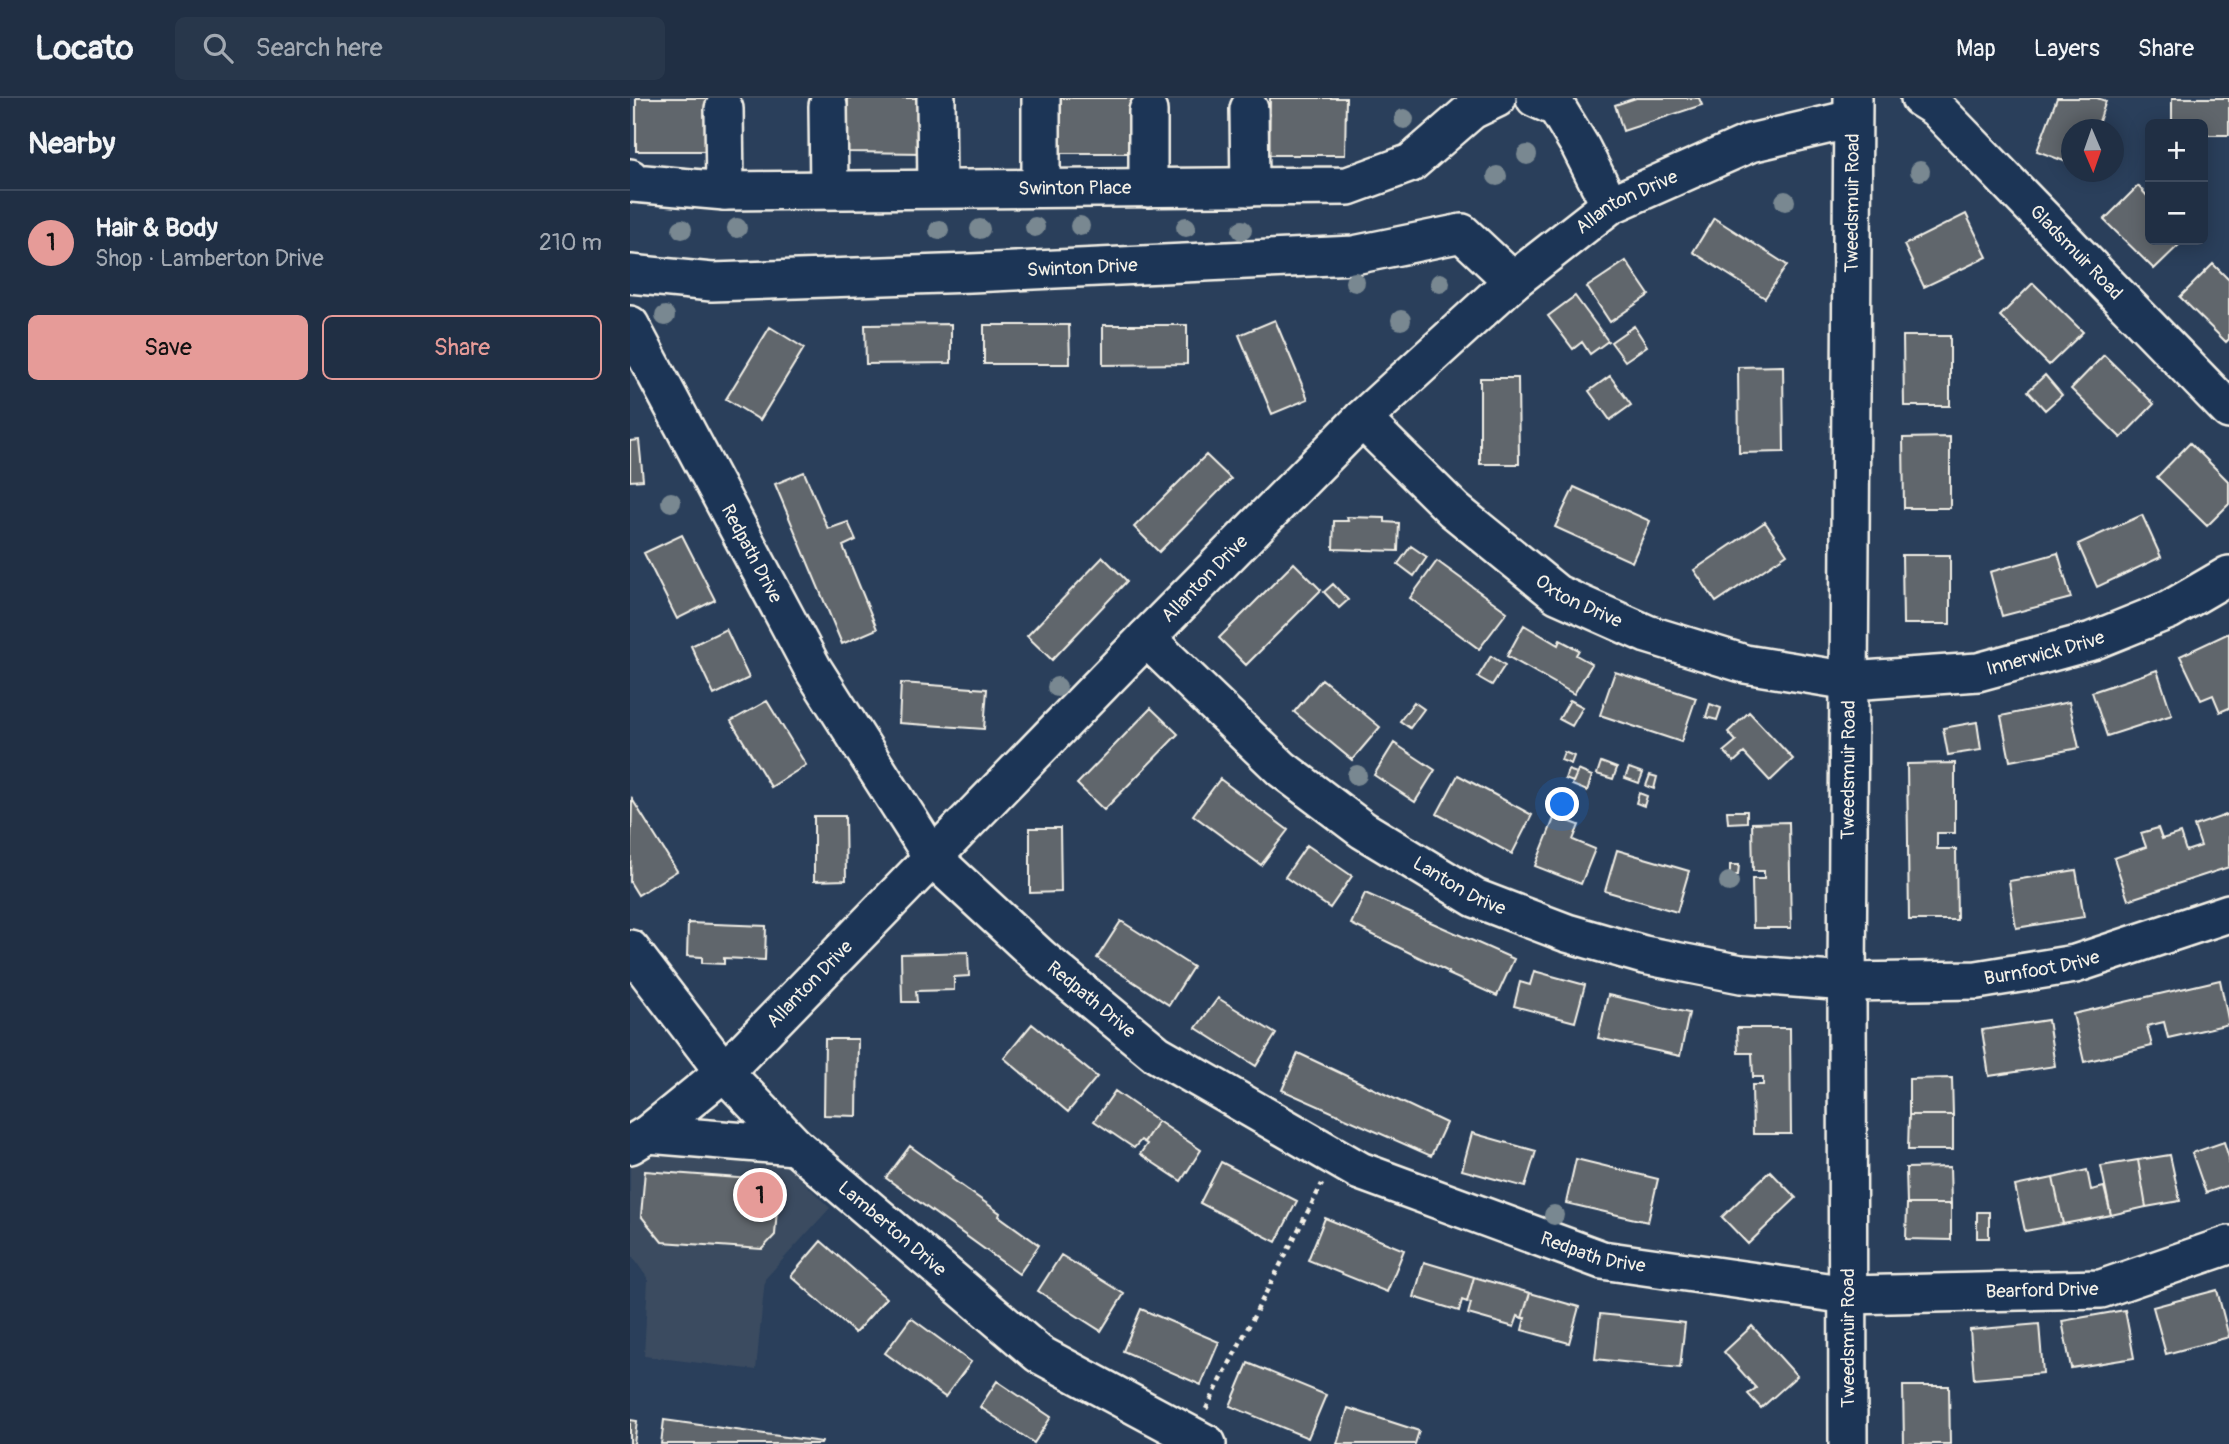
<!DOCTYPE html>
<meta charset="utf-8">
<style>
:root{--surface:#202f44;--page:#28374b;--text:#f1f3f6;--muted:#a2a9b2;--line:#3d4a5d;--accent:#e69b98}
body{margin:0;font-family:Pangolin,sans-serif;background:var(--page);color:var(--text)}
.controls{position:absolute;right:21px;top:21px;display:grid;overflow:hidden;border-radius:10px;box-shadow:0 4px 18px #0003}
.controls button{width:63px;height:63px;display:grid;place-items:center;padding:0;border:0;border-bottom:2px solid var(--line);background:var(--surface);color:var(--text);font:35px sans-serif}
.compass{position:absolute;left:1431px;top:21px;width:63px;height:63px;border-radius:50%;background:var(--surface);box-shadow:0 4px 18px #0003;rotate:178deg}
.you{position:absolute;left:933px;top:707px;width:24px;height:24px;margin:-18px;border:5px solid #fff;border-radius:50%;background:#1a73e8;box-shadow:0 0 0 10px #1a73e833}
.badge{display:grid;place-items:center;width:46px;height:46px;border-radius:50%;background:var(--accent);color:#111;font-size:23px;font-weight:700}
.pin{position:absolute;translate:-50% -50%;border:4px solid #fff;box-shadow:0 2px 7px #0006}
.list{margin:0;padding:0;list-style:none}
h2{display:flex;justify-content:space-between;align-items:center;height:91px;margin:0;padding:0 28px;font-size:30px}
h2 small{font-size:23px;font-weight:400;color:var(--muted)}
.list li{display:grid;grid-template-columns:46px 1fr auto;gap:21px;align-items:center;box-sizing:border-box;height:105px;padding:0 28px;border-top:2px solid var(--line)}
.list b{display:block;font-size:26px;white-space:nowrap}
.list p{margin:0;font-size:23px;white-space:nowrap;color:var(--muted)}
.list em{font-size:23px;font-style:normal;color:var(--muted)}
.actions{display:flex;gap:14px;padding:21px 28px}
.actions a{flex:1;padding:16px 0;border:2px solid var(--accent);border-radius:10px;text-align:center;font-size:24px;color:var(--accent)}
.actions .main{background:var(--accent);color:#111}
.icon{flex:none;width:38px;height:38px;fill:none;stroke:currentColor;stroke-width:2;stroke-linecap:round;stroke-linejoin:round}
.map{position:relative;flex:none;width:1599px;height:1346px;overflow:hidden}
header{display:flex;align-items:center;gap:42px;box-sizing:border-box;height:98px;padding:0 35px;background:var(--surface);border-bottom:2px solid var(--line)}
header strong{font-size:33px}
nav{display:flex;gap:38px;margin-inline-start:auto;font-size:24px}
.search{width:490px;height:63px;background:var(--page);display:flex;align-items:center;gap:18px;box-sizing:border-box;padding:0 24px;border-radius:10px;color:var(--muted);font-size:26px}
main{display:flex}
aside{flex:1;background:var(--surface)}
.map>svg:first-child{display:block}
.built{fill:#3a4b60}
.building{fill:#60666c;stroke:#f4f1e8;stroke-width:2}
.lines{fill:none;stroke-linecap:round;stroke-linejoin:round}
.minor-casing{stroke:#f4f1e8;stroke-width:42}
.path{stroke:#f4f1e8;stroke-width:4.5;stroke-dasharray:5 5;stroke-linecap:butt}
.minor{stroke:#1d3557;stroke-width:37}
.tree{fill:#798891}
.labels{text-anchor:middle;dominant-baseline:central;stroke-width:5;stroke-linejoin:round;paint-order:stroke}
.street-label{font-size:19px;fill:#f4f1e8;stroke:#1d3557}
</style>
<header>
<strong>Locato</strong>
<div class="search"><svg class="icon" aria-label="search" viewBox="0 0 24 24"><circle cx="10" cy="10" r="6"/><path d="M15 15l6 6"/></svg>Search here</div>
<nav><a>Map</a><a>Layers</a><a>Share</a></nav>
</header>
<main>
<aside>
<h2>Nearby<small></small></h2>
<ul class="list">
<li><span class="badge">1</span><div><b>Hair &amp; Body</b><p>Shop · Lamberton Drive</p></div><em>210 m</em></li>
</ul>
<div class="actions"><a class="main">Save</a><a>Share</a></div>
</aside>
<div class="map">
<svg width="1599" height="1346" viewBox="0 0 1599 1346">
<rect width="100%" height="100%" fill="#2a3f5b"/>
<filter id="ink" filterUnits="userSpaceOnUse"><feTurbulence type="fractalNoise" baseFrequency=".0143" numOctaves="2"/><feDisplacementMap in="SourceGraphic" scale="14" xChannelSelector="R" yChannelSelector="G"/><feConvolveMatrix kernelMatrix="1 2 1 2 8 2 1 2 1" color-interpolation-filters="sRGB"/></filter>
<g filter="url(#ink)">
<path class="built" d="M19,1053L152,1063L200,1110L135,1181L126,1272L14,1258L18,1181L0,1155V1068Z"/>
<path class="building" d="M6,0H83V53H6Z
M218,0H294V55L217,54Z
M428,0H505V55H428Z
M640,0H716L715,57H639Z
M1006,0H1069L1072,7L993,33L985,7Z
M1427,0H1467L1476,3L1466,32H1442V66L1407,53Z
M1542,0H1599V37H1573V26H1542Z
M1508,88L1520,101V142H1554L1524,171L1474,122Z
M1336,116L1357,159L1294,189L1274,147Z
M1084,120L1157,167L1135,200L1063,154Z
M996,163L1019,197L980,224L957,189Z
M1583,166L1599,182V241L1596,244L1550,199Z
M1403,185L1453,234L1419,267L1370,218Z
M945,198L978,243L960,256L952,244L943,251L918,218Z
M645,222L678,301L642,316L609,237Z
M321,226V265L236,266L235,227Z
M354,227H439L440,266H354Z
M473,227H557V266L473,267Z
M1004,228L1017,248L995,263L981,244Z
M140,229L174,250L130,322L96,301Z
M1273,238H1320V308H1274Z
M1474,257L1524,306L1491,340L1441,291Z
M1153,268L1154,354L1109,355L1108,269Z
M1415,277L1432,297L1415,312L1398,293Z
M980,278L1001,307L980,322L959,293Z
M850,280H888L889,366H850Z
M1320,339V410H1274L1273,340Z
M9,342L13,382L0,383V343Z
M1560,345L1599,384V406L1577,428L1527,379Z
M576,357L601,381L529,454L504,429Z
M174,374L198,431L218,424L226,442L213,448L247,531L212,546L145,386Z
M944,389L1020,423L1002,464L925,429Z
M1512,417L1531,459L1467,489L1448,446Z
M717,419L755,420V424L769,425L768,453L703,451L704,423H718Z
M1135,424L1157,456L1086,504L1064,472Z
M52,437L85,502L47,521L14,455Z
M781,448L797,459L784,478L768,466Z
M1428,455L1441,500L1372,518L1360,474Z
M1272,457H1320V526H1273Z
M473,459L497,483L422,562L397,538Z
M807,463L877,514L849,551L780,500Z
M664,465L691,492L616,567L589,540Z
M703,486L718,502L709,510L694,494Z
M894,527L928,547L930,542L949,552L946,557L962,566L944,596L877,558Z
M96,531L119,580L84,597L61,548Z
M1599,535V610L1590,614L1583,597L1571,602L1550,558Z
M861,558L875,567L862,587L848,579Z
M1527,572L1542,617L1477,638L1462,594Z
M985,574L1066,600L1051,644L970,617Z
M692,581L750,629L722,662L664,614Z
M271,585L357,591L354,631L269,625Z
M940,602L953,609L942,628L929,621Z
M137,603L176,667L141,689L101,623Z
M784,604L794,611L780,630L770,623Z
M1439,604L1449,650L1380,663L1371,618Z
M1080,606L1091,610L1087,622L1076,619Z
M521,610L548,636L474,712L447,686Z
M1119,614L1163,661L1140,683L1114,655L1104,664L1094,653L1106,643L1098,634Z
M1347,624L1351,652L1318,657L1313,630Z
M764,645L805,672L785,704L744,677Z
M934,654L944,658L941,666L931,662Z
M971,664L987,670L983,681L967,676Z
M1325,665V735H1307V751H1326L1327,822H1279L1277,666Z
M999,670L1013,675L1009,685L995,680Z
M938,672L947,675L943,684L935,681Z
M948,672L962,678L957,693L942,687Z
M828,677L902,717L882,756L807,716Z
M1020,677L1027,679L1024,691L1016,688Z
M590,681L658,732L631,767L563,717Z
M1009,695L1017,698L1014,708L1006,705Z
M2,701L47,773L8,797L0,784Z
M1097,713H1117V724L1098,725Z
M1599,716V769L1498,802L1484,760L1516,749L1511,735L1528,730L1532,741L1550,735L1556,753L1571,748L1564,728Z
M184,718H215L216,782L184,783Z
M925,718L949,727L943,742L965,751L951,786L905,768Z
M1159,724L1161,830H1123L1122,781H1134V773H1123L1122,725Z
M400,730H430L431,794L400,795Z
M677,747L722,778L700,810L655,779Z
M987,752L1059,773L1047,814L975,793Z
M1100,767H1109L1108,777H1100Z
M1446,772L1454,819L1386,830L1379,783Z
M735,795L884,861L867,898L818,876L819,874L721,826Z
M491,823L563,869L539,907L467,860Z
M58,825L136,828L135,862L94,860V866L72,865V859L57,858Z
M338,854L339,878L324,879V892L286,893L287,904H272L271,856Z
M904,873L955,887L945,924L884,908L890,884L900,887Z
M1590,882L1599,926L1538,940L1534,924L1517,928L1522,948L1454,964L1443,916Z
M978,897L1059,915L1050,958L968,940Z
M588,900L646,936L626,968L566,930Z
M1418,922L1425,968L1359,978L1352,932Z
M402,926L467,979L438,1014L374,960Z
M1107,930H1160L1161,1036H1123L1122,987H1133V979H1123L1122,955H1108Z
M195,941H228L227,1018L194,1017Z
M668,955L816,1025L801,1058L652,992Z
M1322,980L1323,1017H1279V981Z
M485,993L528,1023L514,1044L511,1042L504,1050L464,1023Z
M1279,1017H1323V1052H1278Z
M528,1023L571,1052L551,1083L510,1056L517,1046L514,1044Z
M842,1035L906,1053L895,1089L832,1072Z
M1594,1044L1599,1060V1087L1576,1095L1562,1055Z
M280,1048L323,1079L322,1081L370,1115L369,1118L409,1147L389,1176L256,1080Z
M1540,1057L1550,1103L1516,1109L1508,1062Z
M946,1061L1028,1081L1018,1124L936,1105Z
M1508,1062L1516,1109L1481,1117L1471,1068Z
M591,1064L667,1103L646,1144L570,1105Z
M1320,1069L1321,1106H1277L1276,1070Z
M1457,1072L1461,1092L1474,1089L1481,1117L1433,1126L1423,1080Z
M15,1073L149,1083L145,1137L132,1151L32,1144L11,1118Z
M1140,1073L1166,1100L1118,1146L1092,1119Z
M1423,1080L1433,1126L1395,1133L1385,1088Z
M1277,1106H1321V1142L1276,1141Z
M1347,1114H1359V1140H1347Z
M695,1120L774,1152L757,1194L678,1162Z
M191,1143L256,1200L225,1235L161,1178Z
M431,1157L494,1196L471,1233L408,1193Z
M794,1164L844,1179L837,1204L832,1202L829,1213L784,1199Z
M844,1179L900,1195L892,1220L888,1218L884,1229L838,1216L841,1205L837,1204Z
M1587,1192L1599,1239L1536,1256L1523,1209Z
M900,1195L949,1209L939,1245L892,1232L895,1220H892Z
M511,1211L589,1244L571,1287L493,1253Z
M1495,1212L1504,1260L1441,1270L1432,1223Z
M970,1216L1055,1225L1050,1270L965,1261Z
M281,1220L341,1264L315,1299L255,1255Z
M1409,1226L1413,1275L1344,1281L1340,1232Z
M1122,1228L1167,1278L1131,1310L1118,1296L1126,1290L1094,1254Z
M618,1265L696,1297L678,1340L600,1308Z
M367,1283L421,1319L404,1345L350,1309Z
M1273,1288H1319L1320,1346H1274Z
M718,1310L789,1333L785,1346H707Z
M0,1322L7,1323L4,1346H0Z
M34,1322L192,1344L191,1346H31Z"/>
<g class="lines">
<g class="minor-casing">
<g id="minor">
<path d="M306,0L307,90"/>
<path d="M905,0L927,10L950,48L980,107"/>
<path id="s1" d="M1290,0L1306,10L1599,312"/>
<path d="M198,8L199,91"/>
<path d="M94,11L95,93"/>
<path d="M619,11L620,89"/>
<path d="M518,13V90"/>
<path id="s2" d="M0,80L3,85L95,93L718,88L781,65L842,12L867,0"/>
<path d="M411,90V0"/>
<path id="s3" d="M0,176L82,184L341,175L724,157L832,135L883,183"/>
<path id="s4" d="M0,227L183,571L303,760L411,860L527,956L730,1073L972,1162L1218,1197L1471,1191L1599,1147"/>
<path id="s5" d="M732,321L824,412L927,496L1017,536L1115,566L1220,583L1348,574L1462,543L1539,512L1599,477"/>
<path id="s6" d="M516,540L652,671L733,732L845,800L937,835L1014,857L1111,876L1217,884L1347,882L1445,866L1599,815"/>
<path id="s7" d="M0,851L94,974L165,1048L409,1256L577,1346"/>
<path d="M18,1036L165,1048"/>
<path id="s8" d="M0,1047L18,1036L94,974L516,540L732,321L883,183L980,107L1120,45L1222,21"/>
<path id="s9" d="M1218,1346L1217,884L1223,0"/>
</g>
</g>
<path class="path" d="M576,1311L692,1086"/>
<use href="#minor" class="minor"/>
</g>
<g class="tree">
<circle cx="774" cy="21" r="10"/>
<circle cx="897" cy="57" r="10"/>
<circle cx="1290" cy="73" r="10"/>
<circle cx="867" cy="78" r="10"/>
<circle cx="1155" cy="103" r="10"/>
<circle cx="450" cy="128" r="10"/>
<circle cx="405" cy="129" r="10"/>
<circle cx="556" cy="129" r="10"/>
<circle cx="107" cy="130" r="10"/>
<circle cx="52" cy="131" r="10"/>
<circle cx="350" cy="131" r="10"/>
<circle cx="309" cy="132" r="10"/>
<circle cx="612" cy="132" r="10"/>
<circle cx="725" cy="184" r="10"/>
<circle cx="810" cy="185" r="10"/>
<circle cx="35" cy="218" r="10"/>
<circle cx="771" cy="222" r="10"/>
<circle cx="41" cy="404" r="10"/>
<circle cx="427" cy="589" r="10"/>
<circle cx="727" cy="677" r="10"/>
<circle cx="1099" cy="784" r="10"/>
<circle cx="924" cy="1117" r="10"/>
</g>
</g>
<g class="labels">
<g class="street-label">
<text stroke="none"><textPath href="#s2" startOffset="448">Swinton Place</textPath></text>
<text stroke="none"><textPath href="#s8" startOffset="1376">Allanton Drive</textPath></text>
<text stroke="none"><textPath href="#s9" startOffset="1241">Tweedsmuir Road</textPath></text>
<text stroke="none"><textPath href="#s1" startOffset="220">Gladsmuir Road</textPath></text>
<text stroke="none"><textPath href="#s3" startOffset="453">Swinton Drive</textPath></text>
<text stroke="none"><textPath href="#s4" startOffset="259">Redpath Drive</textPath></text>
<text stroke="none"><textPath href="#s8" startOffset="808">Allanton Drive</textPath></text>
<text stroke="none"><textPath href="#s5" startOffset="285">Oxton Drive</textPath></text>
<text stroke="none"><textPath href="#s5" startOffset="768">Innerwick Drive</textPath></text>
<text stroke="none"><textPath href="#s9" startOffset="674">Tweedsmuir Road</textPath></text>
<text stroke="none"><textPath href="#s6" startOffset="402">Lanton Drive</textPath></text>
<text stroke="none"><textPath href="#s6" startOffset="1001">Burnfoot Drive</textPath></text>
<text stroke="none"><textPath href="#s8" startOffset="242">Allanton Drive</textPath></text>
<text stroke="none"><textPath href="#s4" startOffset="826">Redpath Drive</textPath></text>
<text stroke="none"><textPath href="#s7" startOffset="385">Lamberton Drive</textPath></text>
<text stroke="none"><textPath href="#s4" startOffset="1393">Redpath Drive</textPath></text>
<text stroke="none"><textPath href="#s4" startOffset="1846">Bearford Drive</textPath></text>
<text transform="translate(1218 1240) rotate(-90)">Tweedsmuir Road</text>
</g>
</g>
</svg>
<div class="controls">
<button>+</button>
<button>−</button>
</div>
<svg class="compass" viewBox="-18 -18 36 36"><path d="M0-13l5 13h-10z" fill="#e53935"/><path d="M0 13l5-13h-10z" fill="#a2a9b2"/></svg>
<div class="you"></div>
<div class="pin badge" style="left:130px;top:1097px">1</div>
</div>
</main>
